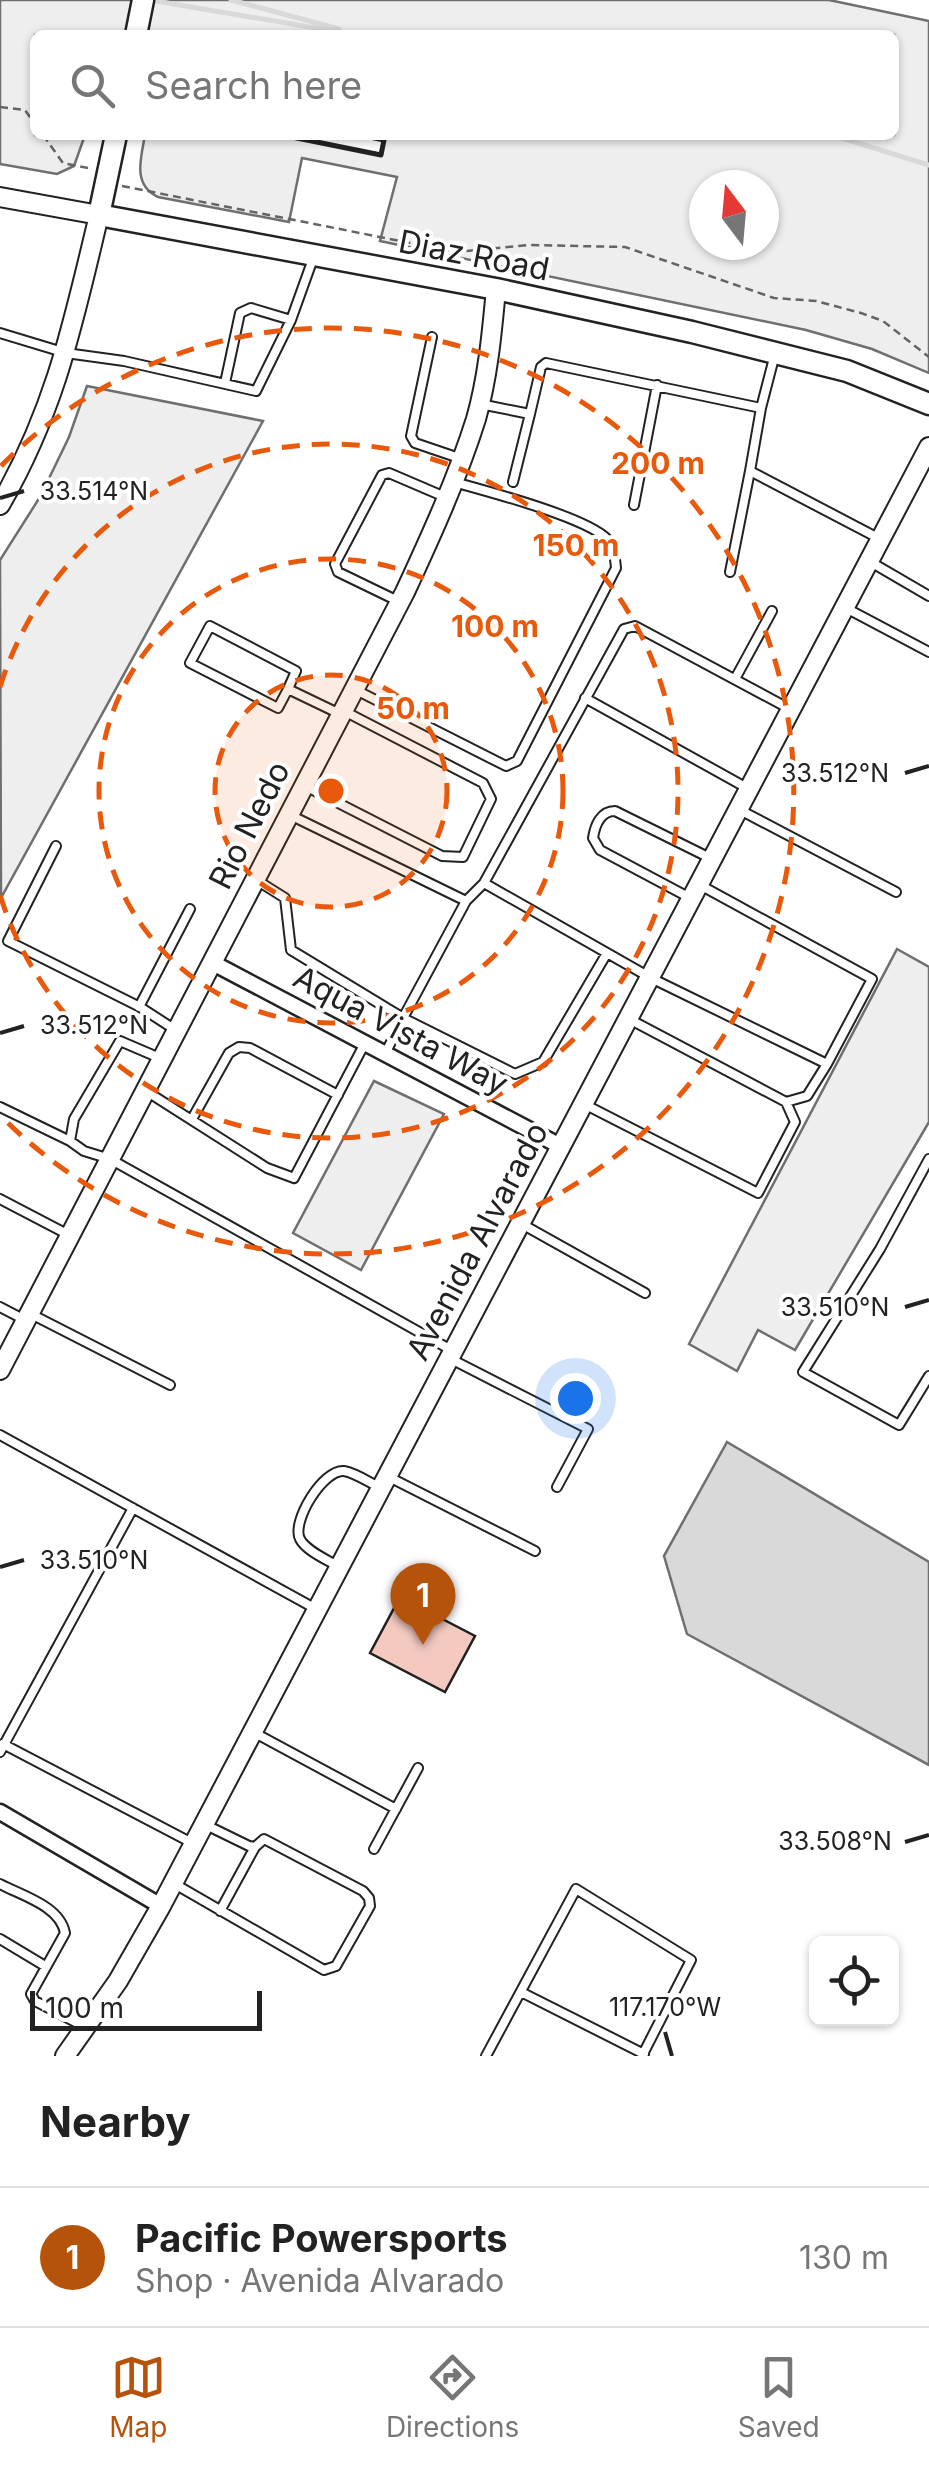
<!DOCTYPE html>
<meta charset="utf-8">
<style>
:root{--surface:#fff;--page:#f6f6f6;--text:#222;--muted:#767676;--line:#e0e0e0;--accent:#b45309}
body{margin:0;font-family:Inter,sans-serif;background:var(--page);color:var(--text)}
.controls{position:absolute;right:30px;bottom:30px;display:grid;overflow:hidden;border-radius:15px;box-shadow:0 2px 8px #0004}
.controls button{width:90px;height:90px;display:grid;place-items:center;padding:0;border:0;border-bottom:2px solid var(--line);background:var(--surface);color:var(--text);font:50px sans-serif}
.compass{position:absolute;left:689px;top:170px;width:90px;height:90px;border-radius:50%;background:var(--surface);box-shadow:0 2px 8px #0004;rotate:344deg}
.scale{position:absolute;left:30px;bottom:25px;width:232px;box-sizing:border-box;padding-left:10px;border:5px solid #222;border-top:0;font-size:28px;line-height:35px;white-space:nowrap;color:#222;-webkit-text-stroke:8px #fff;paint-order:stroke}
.you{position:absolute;left:575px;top:1398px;width:35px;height:35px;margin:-25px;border:8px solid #fff;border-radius:50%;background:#1a73e8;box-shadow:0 0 0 15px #1a73e833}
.badge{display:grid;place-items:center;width:65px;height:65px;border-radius:50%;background:var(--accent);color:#fff;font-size:32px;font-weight:700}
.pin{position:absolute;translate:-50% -82px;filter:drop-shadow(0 2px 5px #0008)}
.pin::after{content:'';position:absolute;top:52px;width:35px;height:30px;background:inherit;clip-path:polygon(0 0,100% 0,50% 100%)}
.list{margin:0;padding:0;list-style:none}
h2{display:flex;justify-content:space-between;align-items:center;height:130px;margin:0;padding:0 40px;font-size:42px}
h2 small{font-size:32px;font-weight:400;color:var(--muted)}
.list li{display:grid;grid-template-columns:65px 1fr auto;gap:30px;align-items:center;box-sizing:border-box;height:140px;padding:0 40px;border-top:2px solid var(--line)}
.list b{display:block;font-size:38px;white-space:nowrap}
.list p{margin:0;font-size:32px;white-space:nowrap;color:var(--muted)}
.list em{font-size:32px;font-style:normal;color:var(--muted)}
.icon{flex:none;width:55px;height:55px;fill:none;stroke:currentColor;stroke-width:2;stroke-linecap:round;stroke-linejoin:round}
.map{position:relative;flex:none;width:929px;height:2056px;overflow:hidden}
.search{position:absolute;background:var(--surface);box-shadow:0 2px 8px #0004;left:30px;right:30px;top:30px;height:110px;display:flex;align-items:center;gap:25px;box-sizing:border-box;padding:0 35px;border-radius:15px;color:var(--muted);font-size:38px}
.sheet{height:270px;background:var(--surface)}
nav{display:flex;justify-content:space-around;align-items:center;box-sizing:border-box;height:140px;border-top:2px solid var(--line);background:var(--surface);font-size:28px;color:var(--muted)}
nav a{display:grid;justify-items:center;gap:5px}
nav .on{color:var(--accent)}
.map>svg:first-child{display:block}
.green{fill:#eee;stroke:#6f6f6f;stroke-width:2.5;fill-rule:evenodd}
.water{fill:#d9d9d9;stroke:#6f6f6f;stroke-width:2.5}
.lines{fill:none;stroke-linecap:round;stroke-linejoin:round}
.stream{stroke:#d9d9d9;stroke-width:5}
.building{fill:#f3c9c0;stroke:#222;stroke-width:2.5}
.service-casing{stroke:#222;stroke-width:12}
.minor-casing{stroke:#222;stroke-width:19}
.tertiary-casing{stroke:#222;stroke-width:22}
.secondary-casing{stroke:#222;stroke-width:25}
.path{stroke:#646464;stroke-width:2.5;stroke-dasharray:8 5;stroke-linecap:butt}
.service{stroke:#fff;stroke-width:8}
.minor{stroke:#fff;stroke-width:14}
.tertiary{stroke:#fff;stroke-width:18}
.secondary{stroke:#fff;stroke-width:20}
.wall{stroke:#222;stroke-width:5}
.ticks{fill:none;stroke:#222;stroke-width:4}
.ring{fill:none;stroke:#e8590c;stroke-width:5;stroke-dasharray:18 12}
.labels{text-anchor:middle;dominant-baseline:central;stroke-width:8;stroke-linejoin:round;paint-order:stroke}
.street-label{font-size:32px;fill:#222;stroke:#fff}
.ticks-label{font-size:25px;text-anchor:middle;fill:#222;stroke:#fff;stroke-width:8;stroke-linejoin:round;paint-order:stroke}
.centre{fill:#e8590c;stroke:#fff;stroke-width:5}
.ring-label{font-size:30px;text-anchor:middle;font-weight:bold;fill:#e8590c;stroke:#fff;stroke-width:8;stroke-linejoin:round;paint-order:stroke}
</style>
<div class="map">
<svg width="929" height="2056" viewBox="0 0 929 2056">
<rect width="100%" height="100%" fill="#fff"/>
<path class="green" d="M0,0H829L929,21V373L872,349L806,330L380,241L397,177L302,158L289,222L158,197C132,185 141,158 145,135H282L380,154L384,140L361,135H894V35H35V135H85L74,166L57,174L0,164ZM704,185H764V245H704Z
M87,386L263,421L1,898L0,560L40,497L69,437Z
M897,949L929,967V1122L795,1350L758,1330L737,1371L689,1344Z
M374,1081L444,1114L361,1270L293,1233Z"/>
<path class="water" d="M727,1442L929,1562V1765L687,1634L664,1556Z"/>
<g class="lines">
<path class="stream" d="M150,0L357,35
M231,0L339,29
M832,135L929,165"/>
</g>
<path class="building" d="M400,1597L475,1636L445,1692L370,1653Z"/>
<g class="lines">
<g class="service-casing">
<path id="service" d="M0,333L66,353L124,361L256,391L291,320L314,256
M432,337L411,436L415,443L462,459
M225,383L240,313L251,308L291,320
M480,404L530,414L541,367L546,363L761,408L750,471L880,539
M761,408L775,354
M513,482L530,414
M634,505L657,385
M869,561L929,596
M730,572L750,471
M400,602L338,572L335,564L382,475L389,473L445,497
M844,607L929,652
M735,679L772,611
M288,689L296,671L210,626L190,663L278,708L288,689L340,714
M354,689L506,766L517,761L616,568C615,557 614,548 607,539C586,517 486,491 454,482
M585,698L747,788
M307,787L442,856L463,857L491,799L483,783L344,711
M740,810L896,892
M56,846L8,941L140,1007L177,1031
M258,881L285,898L291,950L403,1018L466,901L288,814
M484,883L624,629L635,626L788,708
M692,899L600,850L593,838C595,825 601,811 615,811L712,859
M466,901L484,883L651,978L827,1064L872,979L700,885
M139,1007L190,909
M629,1019L786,1102L807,1096L827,1064
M386,1052L403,1018L515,1074L543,1062L607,953
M162,1059L120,1041L74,1119L70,1141L84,1151L110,1159L453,1351
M146,1091L267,1168L294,1178L365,1043
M584,1104L758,1193L795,1122L786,1102
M0,1107L70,1141
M192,1119L229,1053L239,1047L250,1048L338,1095
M929,1159L880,1249L803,1372L899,1425L929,1376
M0,1199L67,1234
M520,1223L645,1293
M0,1307L25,1320
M29,1313L170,1385
M449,1358L588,1429L557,1487
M0,1435L316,1609
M387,1476L535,1551
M339,1567C328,1560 306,1551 300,1539C291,1522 323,1469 344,1471C356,1473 370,1483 381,1488
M253,1732L396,1809
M3,1744L194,1844
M0,1752L133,1508
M374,1849L418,1768
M173,1883L324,1970L336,1966L370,1906L369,1898L363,1891L264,1839L255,1847L249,1846L204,1824
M0,1884C23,1896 60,1906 65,1933L31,1994L35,2001L83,2026
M220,1911L255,1847
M0,1939L45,1966
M521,1992L644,2054
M486,2056L576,1889L691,1960L642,2056"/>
</g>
<g class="minor-casing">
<path id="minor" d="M213,963L562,1147
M0,1812L161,1906"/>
</g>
<g class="tertiary-casing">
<path id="tertiary" d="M0,197L99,215C73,323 56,408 0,505
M0,1370L405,592C431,536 457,479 476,419C488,377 492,332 496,289
M65,2056L118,1981L161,1906L929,447"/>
</g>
<g class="secondary-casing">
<path id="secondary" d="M136,35L143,0
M116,135L99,215L496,289L692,332L847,371L929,404"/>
</g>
<path class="path" d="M0,107L25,110L35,124
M43,135L63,163L88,168
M122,186L456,252L528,245L625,247L774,298L816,301L861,313L883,321L929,357"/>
<use href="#service" class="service"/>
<use href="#minor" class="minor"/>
<use href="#tertiary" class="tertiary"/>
<use href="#secondary" class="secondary"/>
<path class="wall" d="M282,135L381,155L384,140L361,135"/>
</g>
<path class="ticks" d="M0,498L24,491M905,773L929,766M0,1033L24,1026M905,1307L929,1300M0,1567L24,1560M905,1842L929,1835M665,2032L672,2056"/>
<circle cx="331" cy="791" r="116" fill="#e8590c" fill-opacity=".12"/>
<g class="ring">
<circle cx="331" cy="791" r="116"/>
<circle cx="331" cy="791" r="232"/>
<path d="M0 687A347 347 0 1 1 0 895"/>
<path d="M1 466A463 463 0 1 1 1 1116"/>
</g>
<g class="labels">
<g class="street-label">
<text transform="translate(474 255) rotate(11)">Diaz Road</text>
<text transform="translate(249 825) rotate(-63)">Rio Nedo</text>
<text transform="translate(401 1030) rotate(28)">Aqua Vista Way</text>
<text transform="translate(477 1241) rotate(-62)">Avenida Alvarado</text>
</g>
</g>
<g class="ticks-label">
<text x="94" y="500">33.514°N</text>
<text x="835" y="782">33.512°N</text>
<text x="94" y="1034">33.512°N</text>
<text x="835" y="1316">33.510°N</text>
<text x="94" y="1569">33.510°N</text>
<text x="835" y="1850">33.508°N</text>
<text x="665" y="2016">117.170°W</text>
</g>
<circle cx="331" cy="791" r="15" class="centre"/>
<g class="ring-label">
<text x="658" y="474">200 m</text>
<text x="576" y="556">150 m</text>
<text x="495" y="637">100 m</text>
<text x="413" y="719">50 m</text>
</g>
</svg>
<div class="controls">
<button><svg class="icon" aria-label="locate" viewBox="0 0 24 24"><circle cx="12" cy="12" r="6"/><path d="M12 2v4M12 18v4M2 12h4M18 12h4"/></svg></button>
</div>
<svg class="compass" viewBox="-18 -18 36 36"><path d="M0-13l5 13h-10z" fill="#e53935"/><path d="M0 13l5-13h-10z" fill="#767676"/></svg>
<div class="scale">100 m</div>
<div class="you"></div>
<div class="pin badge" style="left:423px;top:1645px">1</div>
<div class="search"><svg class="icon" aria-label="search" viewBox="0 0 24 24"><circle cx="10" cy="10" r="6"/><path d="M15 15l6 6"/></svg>Search here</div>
</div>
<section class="sheet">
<h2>Nearby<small></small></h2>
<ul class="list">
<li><span class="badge">1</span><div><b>Pacific Powersports</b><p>Shop · Avenida Alvarado</p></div><em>130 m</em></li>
</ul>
</section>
<nav>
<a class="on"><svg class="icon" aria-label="map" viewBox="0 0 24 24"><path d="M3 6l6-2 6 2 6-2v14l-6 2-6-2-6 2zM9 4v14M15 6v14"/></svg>Map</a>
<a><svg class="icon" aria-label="directions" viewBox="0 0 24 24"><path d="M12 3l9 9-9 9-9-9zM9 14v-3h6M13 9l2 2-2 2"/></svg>Directions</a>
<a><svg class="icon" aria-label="saved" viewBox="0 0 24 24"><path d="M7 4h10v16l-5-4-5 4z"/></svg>Saved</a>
</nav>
